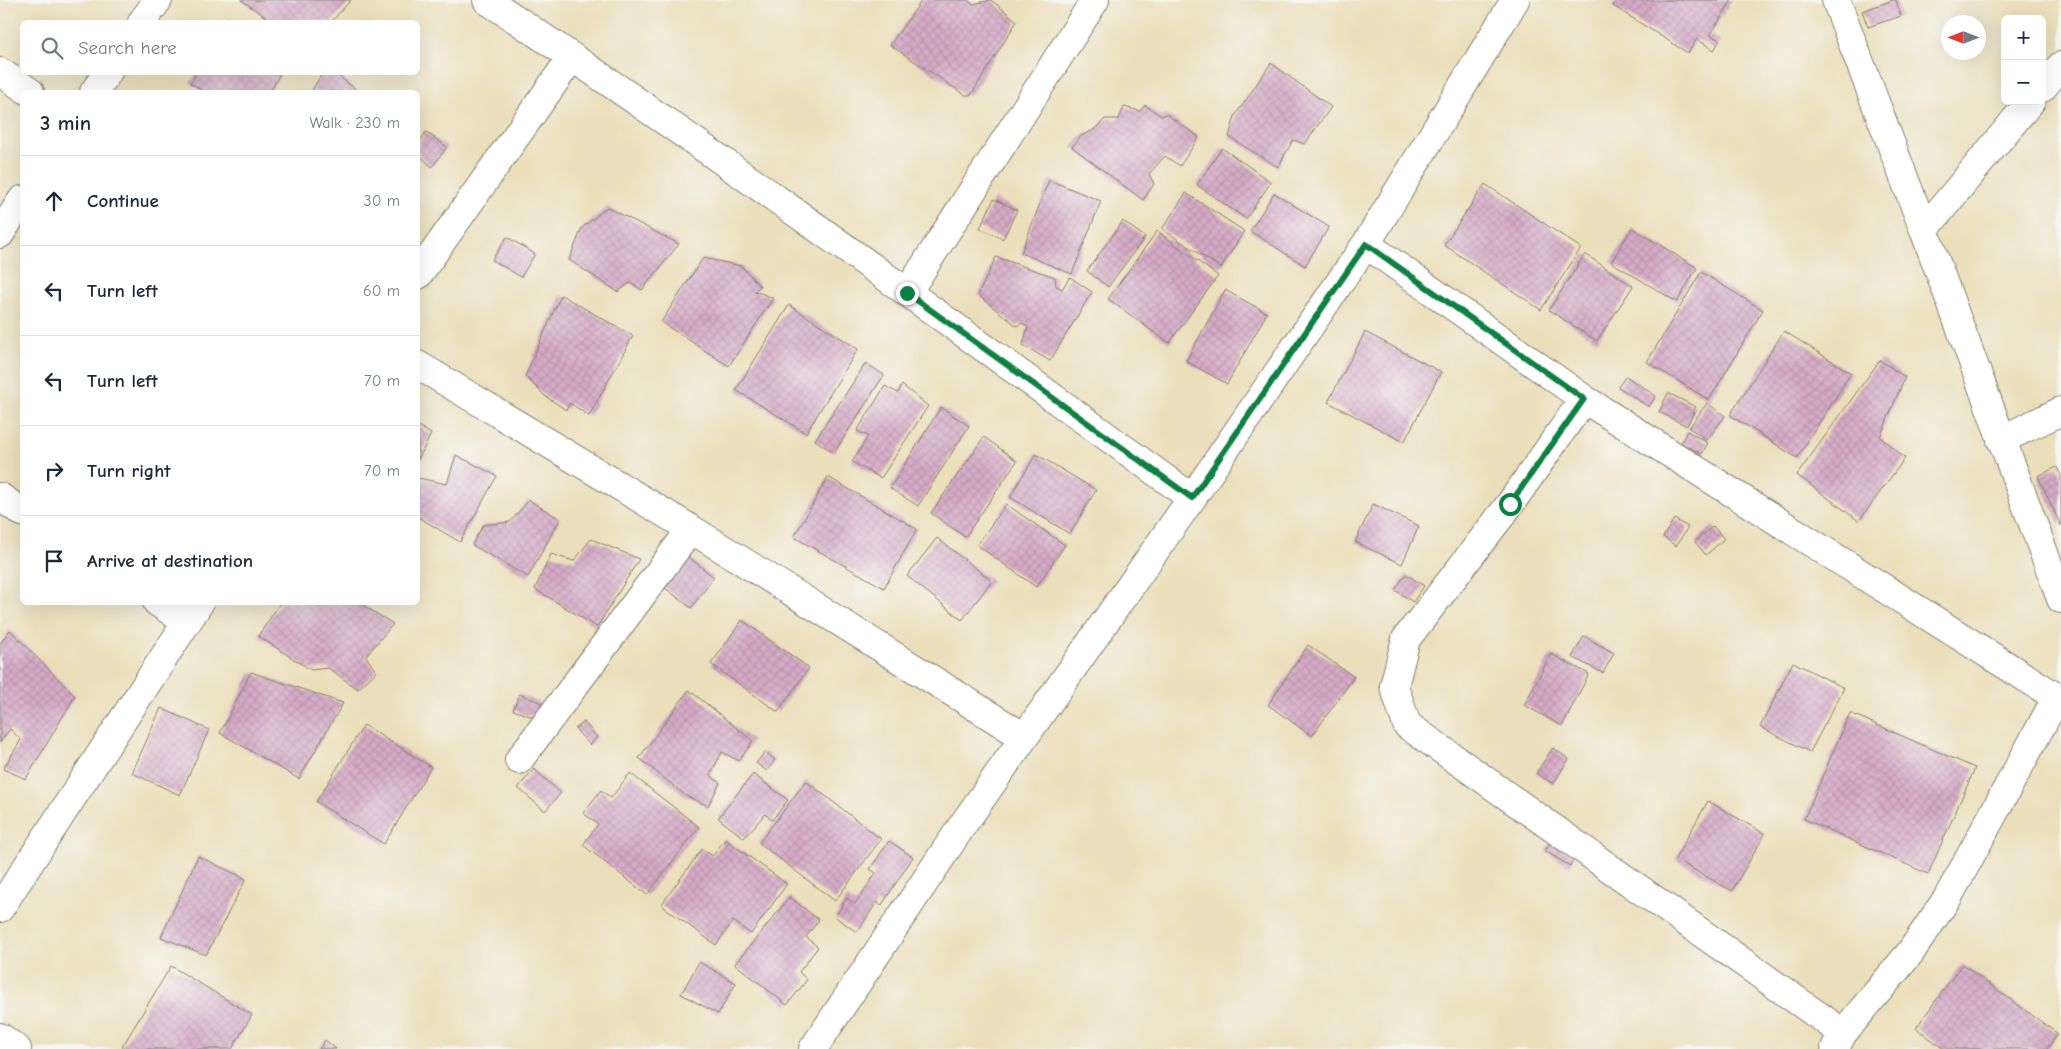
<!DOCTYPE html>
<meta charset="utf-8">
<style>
:root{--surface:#fff;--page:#f2f2f3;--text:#1f2937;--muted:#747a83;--line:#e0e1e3}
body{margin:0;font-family:"Comic Neue",sans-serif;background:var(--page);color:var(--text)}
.controls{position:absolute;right:15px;top:15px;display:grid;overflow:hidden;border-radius:8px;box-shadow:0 5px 20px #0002}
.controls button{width:45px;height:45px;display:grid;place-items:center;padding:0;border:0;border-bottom:1px solid var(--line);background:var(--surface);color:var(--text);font:25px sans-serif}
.compass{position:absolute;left:1941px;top:15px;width:45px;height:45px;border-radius:50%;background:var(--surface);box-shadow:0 5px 20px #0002;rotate:270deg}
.stop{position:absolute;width:15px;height:15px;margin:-11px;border:4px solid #0b8043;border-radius:50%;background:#fff}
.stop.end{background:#0b8043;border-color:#fff;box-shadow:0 1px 5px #0008}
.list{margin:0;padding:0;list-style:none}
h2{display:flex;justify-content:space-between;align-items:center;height:65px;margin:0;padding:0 20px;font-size:21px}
h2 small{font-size:16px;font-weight:400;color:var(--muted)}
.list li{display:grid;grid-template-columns:32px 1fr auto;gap:15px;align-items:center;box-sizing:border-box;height:90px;padding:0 20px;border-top:1px solid var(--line)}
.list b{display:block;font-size:19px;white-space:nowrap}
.list em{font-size:16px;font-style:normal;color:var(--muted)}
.icon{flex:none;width:28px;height:28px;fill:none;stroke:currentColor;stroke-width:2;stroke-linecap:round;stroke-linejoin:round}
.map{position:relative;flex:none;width:2061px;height:1049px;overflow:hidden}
.search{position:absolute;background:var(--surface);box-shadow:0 5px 20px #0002;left:20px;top:20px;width:400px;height:55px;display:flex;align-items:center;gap:12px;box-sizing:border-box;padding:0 18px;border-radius:8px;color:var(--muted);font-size:19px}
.panel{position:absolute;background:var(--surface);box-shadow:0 5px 20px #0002;left:20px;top:90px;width:400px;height:515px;border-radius:8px}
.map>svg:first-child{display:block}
.building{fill:url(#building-cross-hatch)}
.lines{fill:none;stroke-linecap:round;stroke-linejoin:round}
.minor-casing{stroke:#847e6c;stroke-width:30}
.minor{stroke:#fff;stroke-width:28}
.route{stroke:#0b8043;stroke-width:6}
</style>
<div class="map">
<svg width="2061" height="1049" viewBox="0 0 2061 1049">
<defs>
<pattern id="building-cross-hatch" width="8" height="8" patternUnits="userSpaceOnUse" patternTransform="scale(1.25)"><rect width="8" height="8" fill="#d6abc7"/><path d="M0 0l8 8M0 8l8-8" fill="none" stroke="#b793aa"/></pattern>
</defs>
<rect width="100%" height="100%" fill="#f6f6f2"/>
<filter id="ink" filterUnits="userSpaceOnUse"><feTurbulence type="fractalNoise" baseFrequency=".02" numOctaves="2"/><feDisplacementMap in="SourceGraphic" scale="10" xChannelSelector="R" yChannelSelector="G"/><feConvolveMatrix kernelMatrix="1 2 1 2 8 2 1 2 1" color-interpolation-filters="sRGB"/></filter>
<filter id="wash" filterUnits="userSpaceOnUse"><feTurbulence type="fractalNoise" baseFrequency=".0096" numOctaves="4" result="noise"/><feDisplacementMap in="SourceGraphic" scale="20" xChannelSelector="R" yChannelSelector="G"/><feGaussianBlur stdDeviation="1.12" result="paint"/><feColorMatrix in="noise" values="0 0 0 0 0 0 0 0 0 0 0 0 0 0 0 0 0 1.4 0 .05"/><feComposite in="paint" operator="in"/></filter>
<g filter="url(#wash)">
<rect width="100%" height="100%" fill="#ebdfbb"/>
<g id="blocks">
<path class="building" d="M241,0H351L331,22H273Z
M922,0H967L973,4L991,0L1017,21L971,95H965L890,45Z
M1617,0H1732L1710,35L1720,40L1714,50L1697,39L1688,53L1613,6Z
M1893,0H1896L1901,16L1868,27L1862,11Z
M229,18L237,22H227Z
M1271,63L1331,107L1305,144L1293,140L1278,167L1229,137L1235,116Z
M197,72H281L270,92H205L190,83Z
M323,72H334L359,92H311Z
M1145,105L1161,116L1166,114L1199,137L1180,166L1165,156L1149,174L1154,184L1143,200L1072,147L1081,136L1094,130L1105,119H1119L1124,107L1140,111Z
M426,132L447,147L432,167L418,154V145Z
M1222,148L1271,182L1246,219L1197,185Z
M1049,180L1101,201L1072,274L1021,253Z
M1485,184L1581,248L1541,310L1444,245Z
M1186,193L1244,231L1221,268L1162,229Z
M1274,193L1329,227L1305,266L1250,231Z
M994,199L1017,210L1003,239L980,228Z
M607,207L679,244L642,290L630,283L618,292L569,260L582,228Z
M1123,221L1145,237L1108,287L1087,271Z
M1632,228L1697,268L1677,302L1611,262Z
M1157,231L1218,276L1169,343L1108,299Z
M507,237L535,254L521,277L492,260Z
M1585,254L1633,286L1597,341L1549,310Z
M996,257L1055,277L1056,286L1062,289L1070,277L1092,292L1050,361L1023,345L1028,327L1021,323L1017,326L978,295Z
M703,258L741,266L760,286L755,291L773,298L729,366L661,322Z
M1701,272L1763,310L1709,400L1647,362Z
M1225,290L1267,313L1227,384L1186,361Z
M561,295L633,336L589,416L570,403L566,410L545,396L525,376Z
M789,305L858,349L806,433L736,390Z
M1784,331L1851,373L1797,458L1730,415Z
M1365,332L1441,372L1404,442L1328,402Z
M1880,360L1905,377L1880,437L1905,458L1859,521L1797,475Z
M866,363L884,375L834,453L815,440Z
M1626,376L1656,396L1649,407L1618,387Z
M902,385L928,406L881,478L852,462L868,436L857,431L885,386L898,393Z
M1668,393L1696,407L1687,426L1659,412Z
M1707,403L1725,416L1707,440L1689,428Z
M941,407L969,426L918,506L890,488Z
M418,426L431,434L418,460Z
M1687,431L1708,443L1702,454L1681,443Z
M984,437L1017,461L965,537L931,513Z
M1036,454L1096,490L1070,534L1010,497Z
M456,455L497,476L460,542L418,517V478L447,484Z
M2057,467L2061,476V526L2038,476Z
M828,477L917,529L884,588L794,537Z
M529,500L560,519L528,577L472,545L483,525L510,522Z
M1006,504L1065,545L1036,587L977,545Z
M1373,504L1419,526L1402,564L1355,542Z
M1674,519L1688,527L1676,546L1663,537Z
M1713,526L1724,539L1706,555L1695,542Z
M937,538L992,581L962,620L907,576Z
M591,539L639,559L597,627L535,589L551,554L574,561Z
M687,556L714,577L691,608L664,587Z
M1406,574L1424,586L1413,602L1395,590Z
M281,602H358L393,624L366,656L376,672L358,689L328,668L311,670L258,636Z
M742,620L809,668L778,712L711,664Z
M10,630L75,696L26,779L3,769L21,740L10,729L0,743V644Z
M1584,636L1614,653L1603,673L1572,657Z
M1308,645L1354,677L1312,736L1268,705Z
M1551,654L1589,674L1562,726L1524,705Z
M1793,662L1844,688L1810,752L1760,727Z
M251,672L343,703L299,779L220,733Z
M689,690L753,741L739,761L722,752L710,775L720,783L708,806L686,796L639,758Z
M519,694L542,703L536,718L513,710Z
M161,708L209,730L180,795L132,773Z
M1850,713L1975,768L1928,874L1804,819Z
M584,722L597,737L590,745L575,729Z
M364,725L431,767L384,844L316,802Z
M1553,748L1569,759L1553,784L1536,773Z
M765,752L775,760L767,771L756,763Z
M534,769L561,793L545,811L518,788Z
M630,773L699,827L647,895L583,845L598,824L583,813L601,790L611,798Z
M753,774L788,800L772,820L765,814L744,838L718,818Z
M806,781L881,839L835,901L759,843Z
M1708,801L1765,834L1732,891L1675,859Z
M725,839L787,884L751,934L733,921L716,945L661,905L702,849L713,856Z
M889,841L913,857L881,906L877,902L857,932L835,917L847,898L855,904L876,873L870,869Z
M1550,842L1575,856L1570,866L1545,851Z
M198,856L246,879L206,955L161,937Z
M790,897L819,920L806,937L818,947L799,972L807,980L787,1005L735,964Z
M699,962L736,983L718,1014L681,994Z
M1962,964L2058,1034L2047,1049H1944L1916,1028Z
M171,966L252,1015L232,1049H126L122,1047Z
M325,1040L336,1049H319Z"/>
</g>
</g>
<g filter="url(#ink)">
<use href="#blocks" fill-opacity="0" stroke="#847e6c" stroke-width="1"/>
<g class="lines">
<g class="minor-casing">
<path id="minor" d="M487,0C727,159 959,330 1192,498
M1836,0L1924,230
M142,22L158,0
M0,72L30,92
M2042,88L2061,66
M94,92L108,72
M2031,101L1924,230L2061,599
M0,234L22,200
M1366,244L1584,399L2061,700
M418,275L572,57
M907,293L1095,0
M418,365L691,529L1024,737
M1584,399L1510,504L1406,639L1394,686L1407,725L1843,1033
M2001,440L2061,411
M0,497L22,512
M157,602L187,622
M519,760L691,529
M0,908L200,602
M0,1037L17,1049
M1835,1048L1843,1033L1910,953L1948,897L2057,697
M813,1049L962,826L1192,498L1366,244L1515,0"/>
</g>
<use href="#minor" class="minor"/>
</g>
</g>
<g class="lines" filter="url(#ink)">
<path class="route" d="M907,293L1192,498L1366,244L1584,399L1510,504"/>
</g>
</svg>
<div class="controls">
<button>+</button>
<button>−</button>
</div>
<svg class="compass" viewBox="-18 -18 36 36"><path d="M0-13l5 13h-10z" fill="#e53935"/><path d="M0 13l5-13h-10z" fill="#747a83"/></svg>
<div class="stop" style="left:1510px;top:504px"></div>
<div class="stop end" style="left:907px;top:293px"></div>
<div class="search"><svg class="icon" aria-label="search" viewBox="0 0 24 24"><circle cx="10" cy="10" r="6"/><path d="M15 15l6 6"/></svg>Search here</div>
<section class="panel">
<h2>3 min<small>Walk · 230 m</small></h2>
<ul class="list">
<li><svg class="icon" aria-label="ahead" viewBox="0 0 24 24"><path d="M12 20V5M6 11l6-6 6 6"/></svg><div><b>Continue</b></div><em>30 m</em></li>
<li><svg class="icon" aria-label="left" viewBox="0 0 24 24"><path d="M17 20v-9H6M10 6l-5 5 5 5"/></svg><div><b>Turn left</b></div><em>60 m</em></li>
<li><svg class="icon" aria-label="left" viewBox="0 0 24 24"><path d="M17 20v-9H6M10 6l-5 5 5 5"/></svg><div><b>Turn left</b></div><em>70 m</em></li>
<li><svg class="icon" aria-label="right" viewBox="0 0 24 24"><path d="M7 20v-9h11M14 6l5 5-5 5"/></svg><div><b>Turn right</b></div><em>70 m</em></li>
<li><svg class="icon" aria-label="arrive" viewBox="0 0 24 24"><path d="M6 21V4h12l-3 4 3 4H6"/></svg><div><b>Arrive at destination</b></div></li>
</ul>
</section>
</div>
